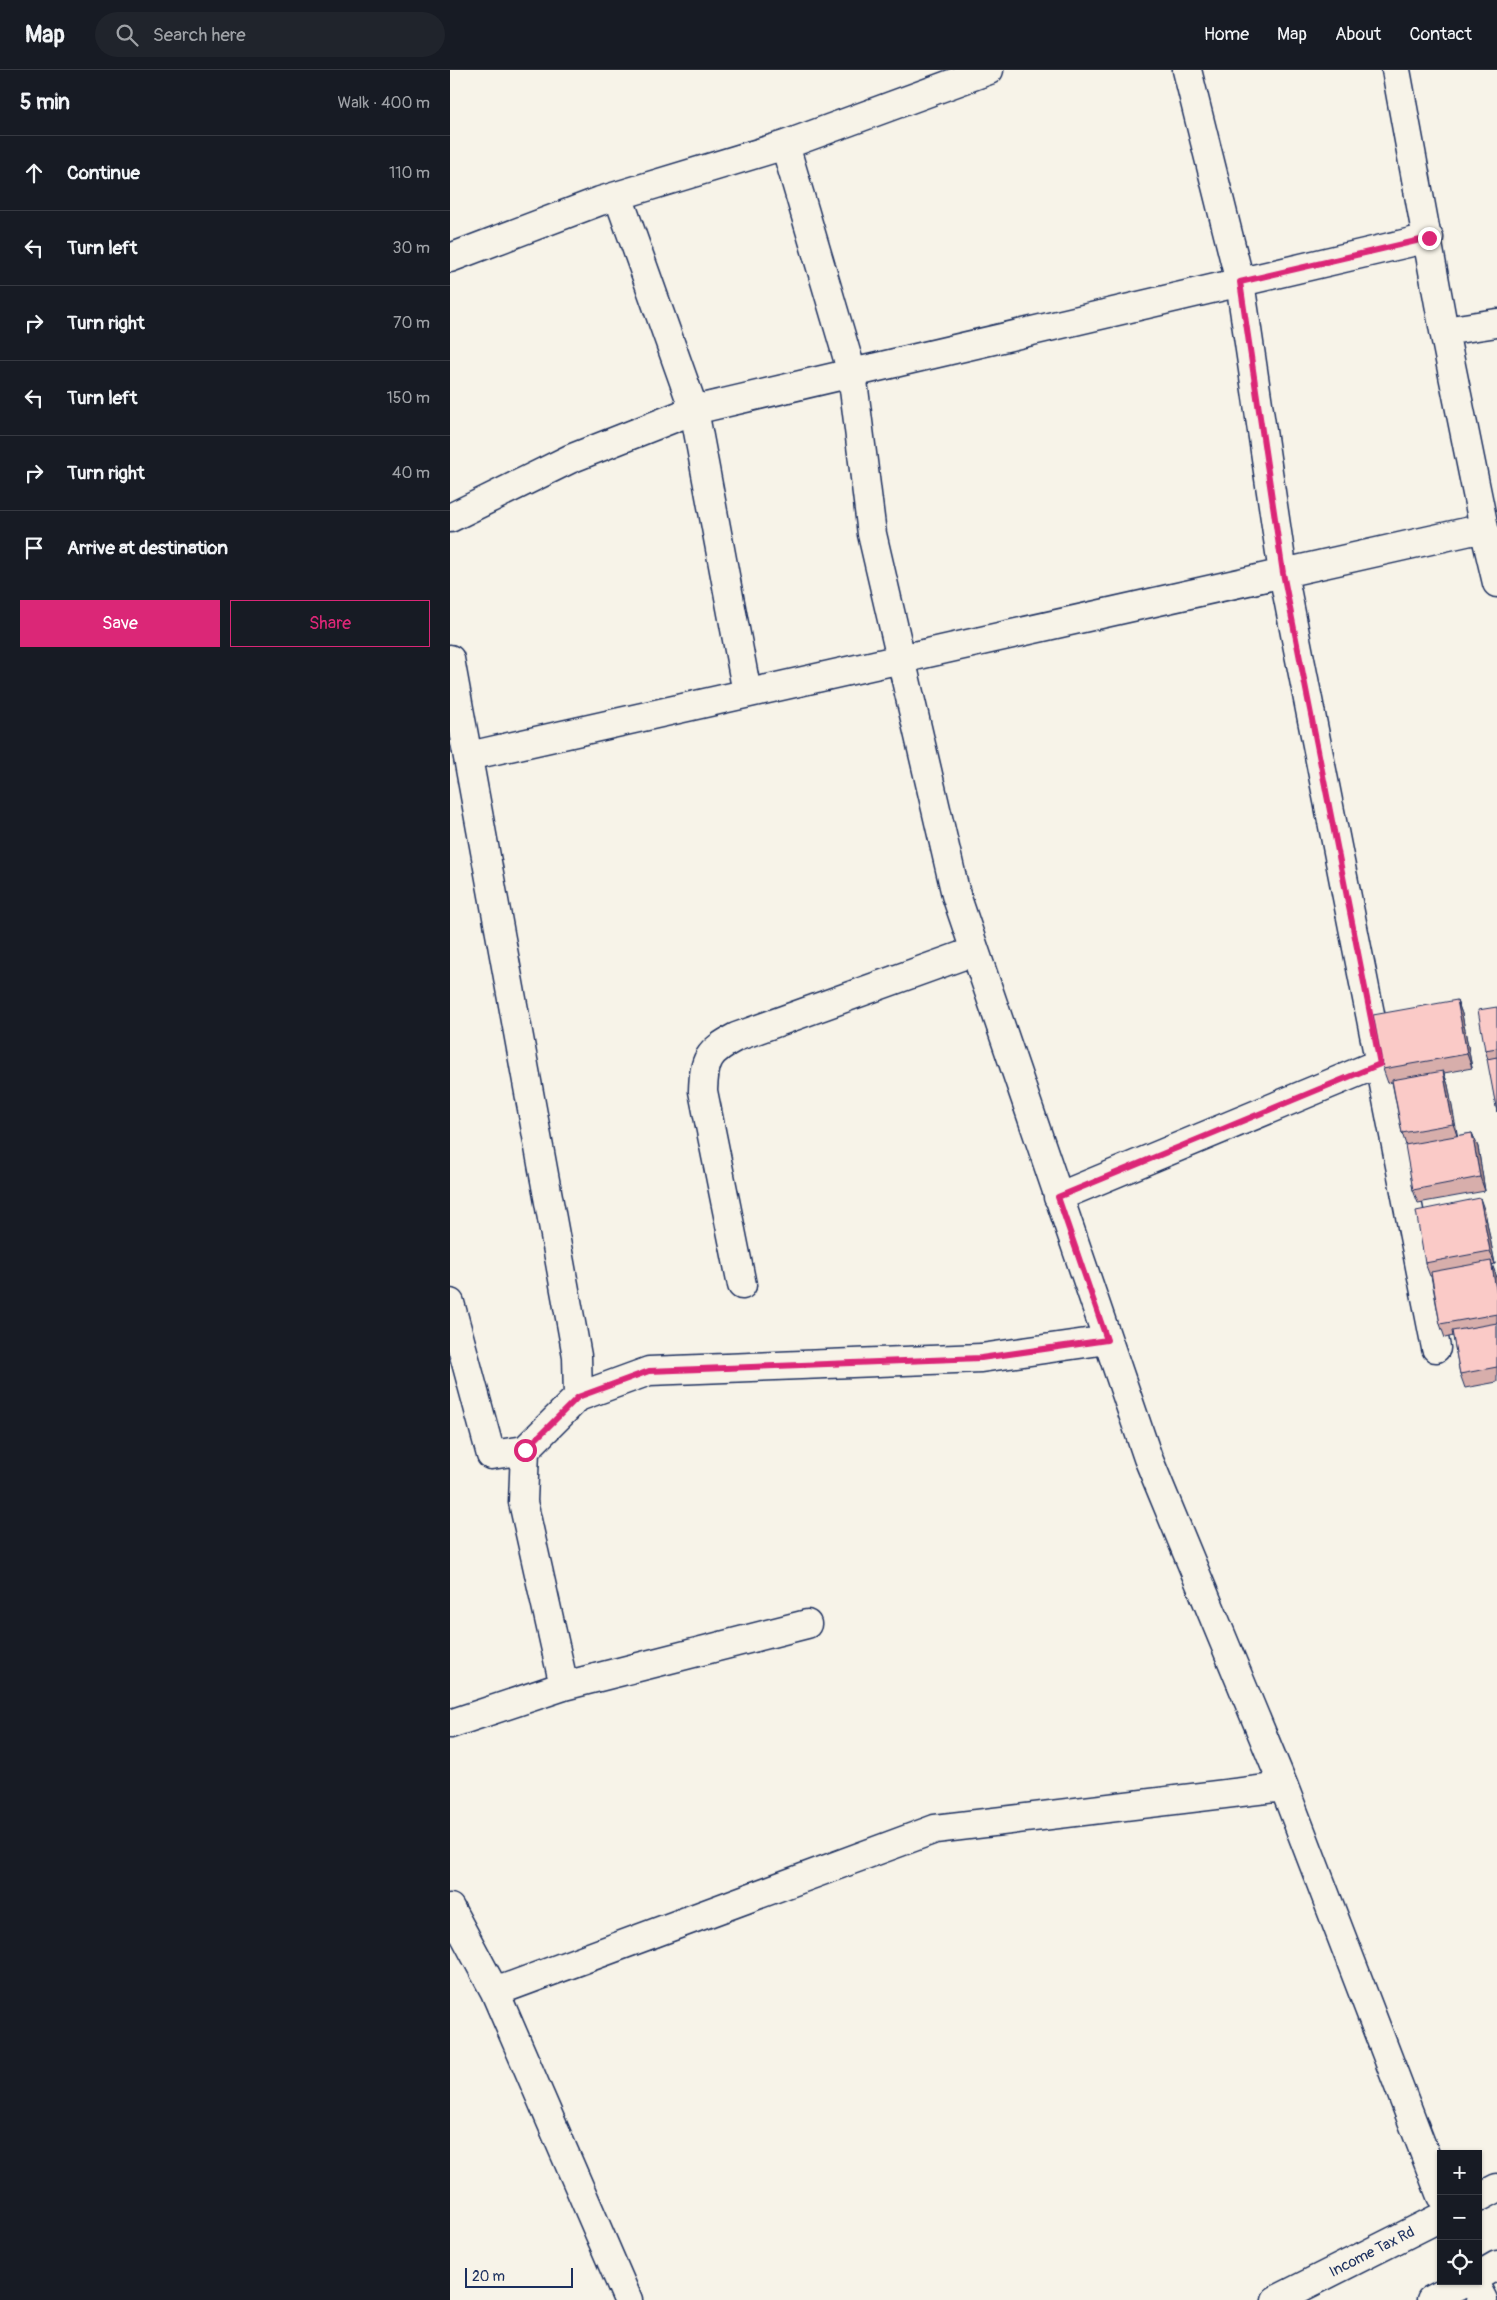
<!DOCTYPE html>
<meta charset="utf-8">
<style>
:root{--surface:#171b24;--page:#20242c;--text:#f1f3f6;--muted:#9ea1a6;--line:#363941;--accent:#db2777}
body{margin:0;font-family:Pangolin,sans-serif;background:var(--page);color:var(--text)}
.controls{position:absolute;right:15px;bottom:15px;display:grid;overflow:hidden;border-radius:0px;box-shadow:0 1px 4px #0004}
.controls button{width:45px;height:45px;display:grid;place-items:center;padding:0;border:0;border-bottom:1px solid var(--line);background:var(--surface);color:var(--text);font:25px sans-serif}
.scale{position:absolute;left:15px;bottom:12px;width:108px;box-sizing:border-box;padding-left:5px;border:2px solid #1b2f5e;border-top:0;font-size:14px;line-height:18px;white-space:nowrap;color:#1b2f5e;-webkit-text-stroke:4px #f7f3e8;paint-order:stroke}
.stop{position:absolute;width:15px;height:15px;margin:-11px;border:4px solid #db2777;border-radius:50%;background:#fff}
.stop.end{background:#db2777;border-color:#fff;box-shadow:0 1px 5px #0008}
.list{margin:0;padding:0;list-style:none}
h2{display:flex;justify-content:space-between;align-items:center;height:65px;margin:0;padding:0 20px;font-size:21px}
h2 small{font-size:16px;font-weight:400;color:var(--muted)}
.list li{display:grid;grid-template-columns:32px 1fr auto;gap:15px;align-items:center;box-sizing:border-box;height:75px;padding:0 20px;border-top:1px solid var(--line)}
.list b{display:block;font-size:19px;white-space:nowrap}
.list em{font-size:16px;font-style:normal;color:var(--muted)}
.actions{display:flex;gap:10px;padding:15px 20px}
.actions a{flex:1;padding:11px 0;border:1px solid var(--accent);border-radius:0px;text-align:center;font-size:18px;color:var(--accent)}
.actions .main{background:var(--accent);color:#fff}
.icon{flex:none;width:28px;height:28px;fill:none;stroke:currentColor;stroke-width:2;stroke-linecap:round;stroke-linejoin:round}
.map{position:relative;flex:none;width:1047px;height:2230px;overflow:hidden}
header{display:flex;align-items:center;gap:30px;box-sizing:border-box;height:70px;padding:0 25px;background:var(--surface);border-bottom:1px solid var(--line)}
header strong{font-size:24px}
nav{display:flex;gap:28px;margin-inline-start:auto;font-size:18px}
.search{width:350px;height:45px;background:var(--page);display:flex;align-items:center;gap:12px;box-sizing:border-box;padding:0 18px;border-radius:28px;color:var(--muted);font-size:19px}
main{display:flex}
aside{flex:1;background:var(--surface)}
.map>svg:first-child{display:block}
.lines{fill:none;stroke-linecap:round;stroke-linejoin:round}
.street-casing{stroke:#1b2f5e;stroke-width:31}
.secondary-casing{stroke:#1b2f5e;stroke-width:31}
.street{stroke:#f7f3e8;stroke-width:28}
.secondary{stroke:#f7f3e8;stroke-width:28}
.wall{fill:#d7aeab;stroke:#1b2f5e}
.shaded-wall{fill:#af8d8b;stroke:#1b2f5e}
.building{fill:#facac7;stroke:#1b2f5e}
.route{stroke:#db2777;stroke-width:6}
.labels{text-anchor:middle;dominant-baseline:central;stroke-width:4;stroke-linejoin:round;paint-order:stroke}
.street-label{font-size:15px;fill:#1b2f5e;stroke:#f7f3e8}
</style>
<header>
<strong>Map</strong>
<div class="search"><svg class="icon" aria-label="search" viewBox="0 0 24 24"><circle cx="10" cy="10" r="6"/><path d="M15 15l6 6"/></svg>Search here</div>
<nav><a>Home</a><a>Map</a><a>About</a><a>Contact</a></nav>
</header>
<main>
<aside>
<h2>5 min<small>Walk · 400 m</small></h2>
<ul class="list">
<li><svg class="icon" aria-label="ahead" viewBox="0 0 24 24"><path d="M12 20V5M6 11l6-6 6 6"/></svg><div><b>Continue</b></div><em>110 m</em></li>
<li><svg class="icon" aria-label="left" viewBox="0 0 24 24"><path d="M17 20v-9H6M10 6l-5 5 5 5"/></svg><div><b>Turn left</b></div><em>30 m</em></li>
<li><svg class="icon" aria-label="right" viewBox="0 0 24 24"><path d="M7 20v-9h11M14 6l5 5-5 5"/></svg><div><b>Turn right</b></div><em>70 m</em></li>
<li><svg class="icon" aria-label="left" viewBox="0 0 24 24"><path d="M17 20v-9H6M10 6l-5 5 5 5"/></svg><div><b>Turn left</b></div><em>150 m</em></li>
<li><svg class="icon" aria-label="right" viewBox="0 0 24 24"><path d="M7 20v-9h11M14 6l5 5-5 5"/></svg><div><b>Turn right</b></div><em>40 m</em></li>
<li><svg class="icon" aria-label="arrive" viewBox="0 0 24 24"><path d="M6 21V4h12l-3 4 3 4H6"/></svg><div><b>Arrive at destination</b></div></li>
</ul>
<div class="actions"><a class="main">Save</a><a>Share</a></div>
</aside>
<div class="map">
<svg width="1047" height="2230" viewBox="0 0 1047 2230">
<rect width="100%" height="100%" fill="#f7f3e8"/>
<filter id="ink" filterUnits="userSpaceOnUse"><feTurbulence type="fractalNoise" baseFrequency=".02" numOctaves="2"/><feDisplacementMap in="SourceGraphic" scale="10" xChannelSelector="R" yChannelSelector="G"/><feConvolveMatrix kernelMatrix="1 2 1 2 8 2 1 2 1" color-interpolation-filters="sRGB"/></filter>
<g filter="url(#ink)">
<g class="lines">
<g class="street-casing">
<path id="street" d="M737,0L790,212L833,503L986,1278
M946,0L994,261L1034,458
M335,75L402,303L422,464L506,825L698,1388L834,1717L991,2126
M0,188L150,131L335,75L539,0
M994,261L1047,253
M0,448L120,389L244,340L168,126
M0,589L127,1286L128,1327L75,1380L73,1432L114,1616L0,1654
M297,623L244,340L979,168
M19,686L1034,458L1047,513
M608,1127L930,993
M292,1215L253,1021C254,989 258,982 286,967L525,881
M0,1233L41,1385L75,1380
M128,1327L199,1301L531,1288L657,1270
M114,1616L357,1554
M0,1838L45,1922L178,2230
M45,1922L485,1759L834,1717
M1023,2211L1033,2230"/>
</g>
<g class="secondary-casing">
<path id="secondary" d="M1028,2128L1047,2118
M1028,2206L1047,2195
M826,2230L991,2147
M981,2230L1018,2211"/>
</g>
<use href="#street" class="street"/>
<use href="#secondary" class="secondary"/>
</g>
<path class="wall" d="M1007,930L1012,944L1022,998L994,1003L998,1015L1007,1066L1022,1063L1028,1077L1035,1121L968,1133L963,1120L956,1075L952,1063L942,1012L938,1013L933,999Z
M1047,937V1042L1038,989L1035,980Z
M1035,1142L1045,1194L1042,1195L1046,1205L1047,1212V1312L1015,1318L1010,1304L1003,1266L995,1268L990,1254L981,1206H980L975,1193Z"/>
<path class="shaded-wall" d="M1007,930L1012,944L1022,998L1017,984Z
M993,1001L998,1015L1008,1068L1003,1054Z
M1022,1063L1028,1077L1035,1121L1030,1107Z
M1030,1128L1035,1142L1045,1194L1040,1181Z
M1041,1191L1046,1205L1047,1212V1225Z"/>
<path class="building" d="M1007,930L1017,984L933,999L923,945Z
M1047,937V978L1035,980L1028,940Z
M1047,987V1042L1037,989Z
M993,1001L1003,1054L952,1063L942,1010Z
M1022,1063L1030,1107L963,1120L955,1075Z
M1030,1128L1040,1181L975,1193L966,1141Z
M1041,1191L1047,1225V1244L990,1254L981,1202Z
M1047,1253V1297L1010,1304L1002,1261Z"/>
</g>
<g class="lines" filter="url(#ink)">
<path class="route" d="M75,1380L128,1327L199,1301L531,1288L657,1270L608,1127L930,994L833,503L790,212L979,168"/>
</g>
<g class="labels">
<g class="street-label">
<text transform="translate(922 2182) rotate(-27)">Income Tax Rd</text>
</g>
</g>
</svg>
<div class="controls">
<button>+</button>
<button>−</button>
<button><svg class="icon" aria-label="locate" viewBox="0 0 24 24"><circle cx="12" cy="12" r="6"/><path d="M12 2v4M12 18v4M2 12h4M18 12h4"/></svg></button>
</div>
<div class="scale">20 m</div>
<div class="stop" style="left:75px;top:1380px"></div>
<div class="stop end" style="left:979px;top:168px"></div>
</div>
</main>
